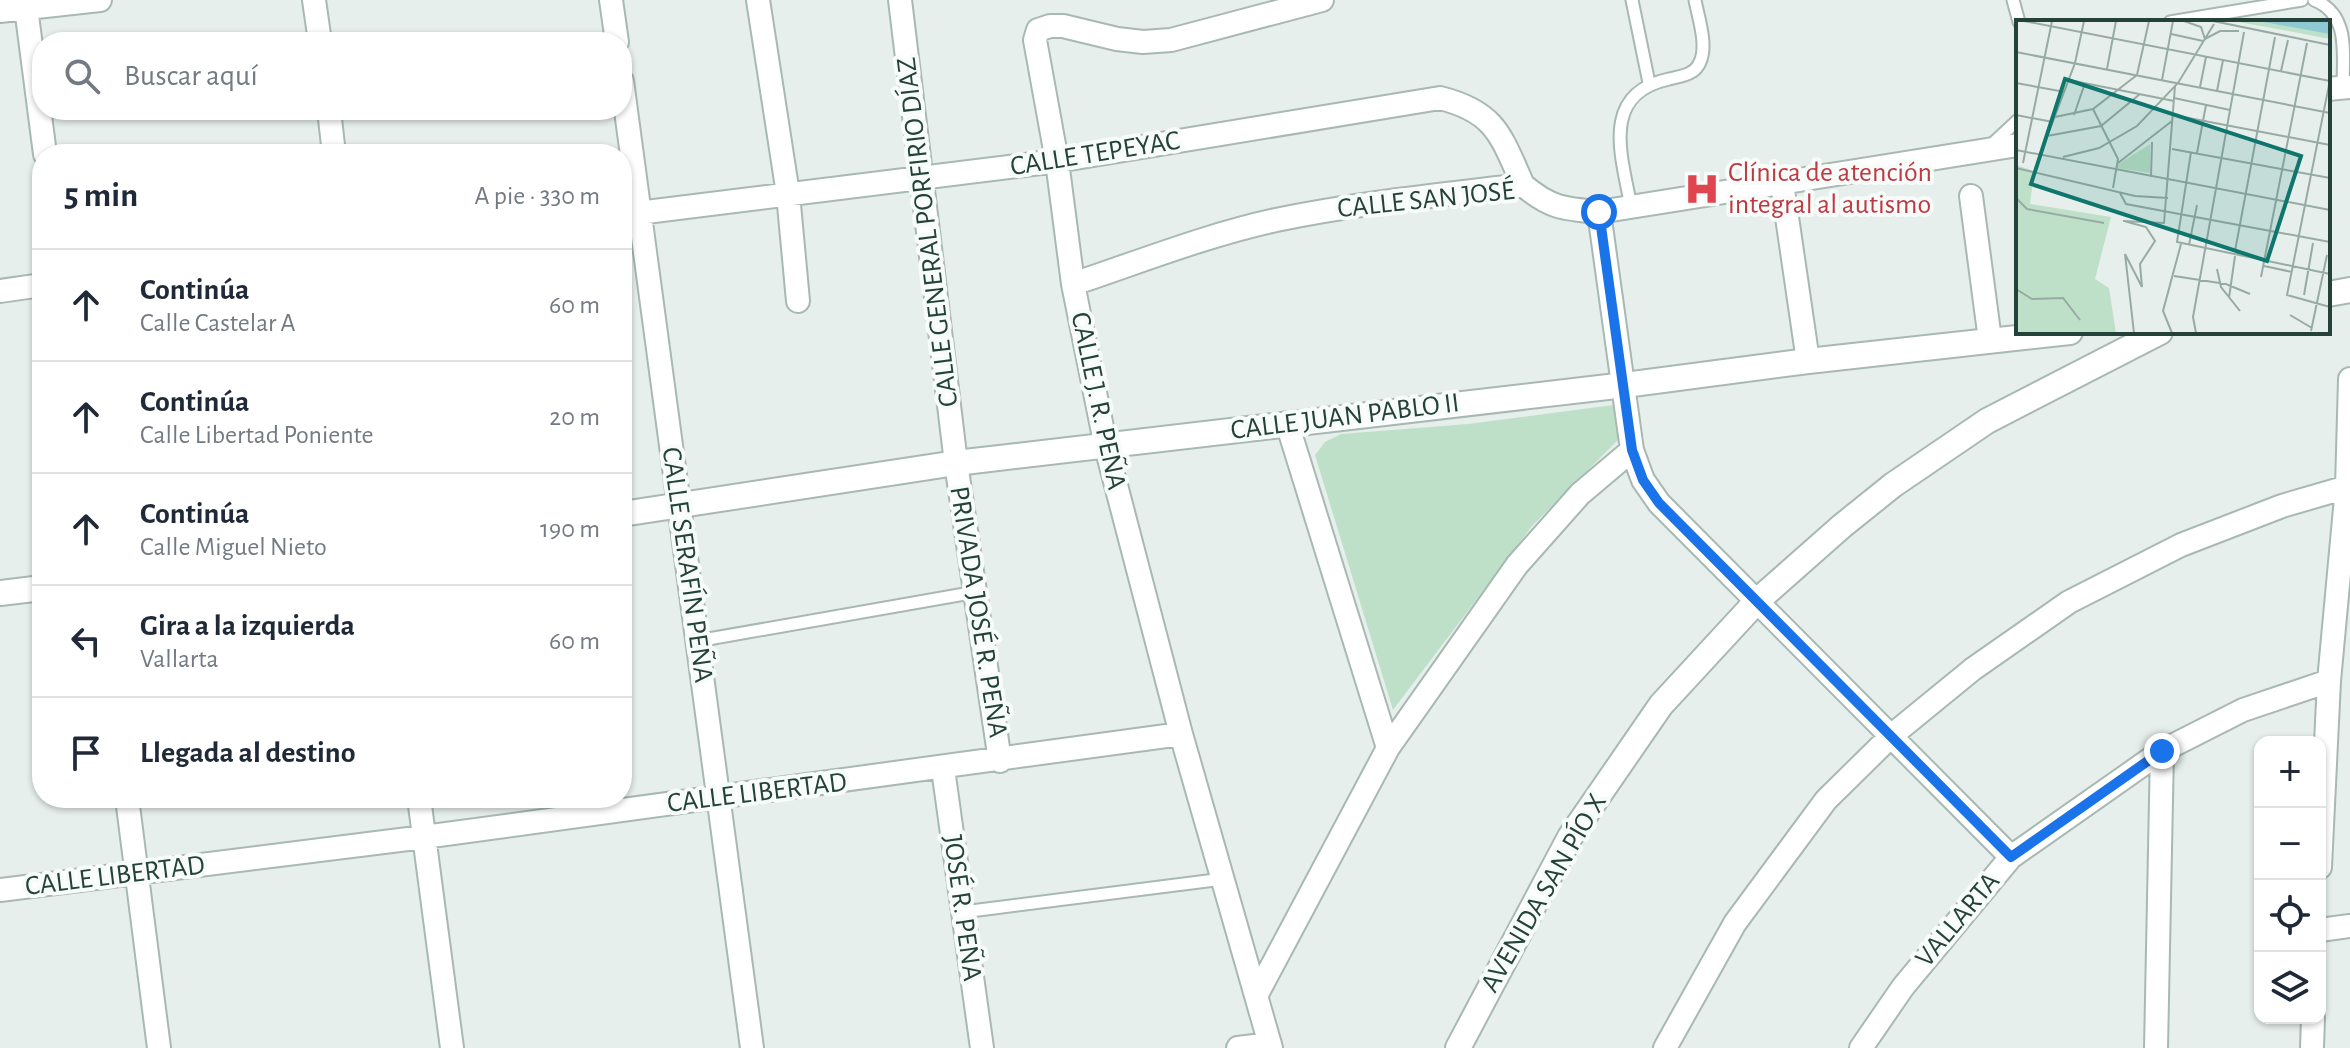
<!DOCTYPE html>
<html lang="es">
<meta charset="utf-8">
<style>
:root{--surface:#fff;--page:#f6f6f7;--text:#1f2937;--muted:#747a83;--line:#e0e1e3}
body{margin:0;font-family:"Alegreya Sans",sans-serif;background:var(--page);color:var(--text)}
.controls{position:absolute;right:24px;bottom:24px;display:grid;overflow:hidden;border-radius:16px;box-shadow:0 2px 6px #0004}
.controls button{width:72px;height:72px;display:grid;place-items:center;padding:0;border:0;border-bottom:2px solid var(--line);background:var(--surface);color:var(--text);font:40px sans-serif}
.stop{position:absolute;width:24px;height:24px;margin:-18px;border:6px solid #1a73e8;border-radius:50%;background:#fff}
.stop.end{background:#1a73e8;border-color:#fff;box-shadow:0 2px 8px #0008}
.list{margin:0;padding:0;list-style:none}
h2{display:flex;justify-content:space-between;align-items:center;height:104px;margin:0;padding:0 32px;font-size:34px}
h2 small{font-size:26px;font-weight:400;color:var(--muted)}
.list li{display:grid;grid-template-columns:52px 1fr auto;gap:24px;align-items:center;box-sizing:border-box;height:112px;padding:0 32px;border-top:2px solid var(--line)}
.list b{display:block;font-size:30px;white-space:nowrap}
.list p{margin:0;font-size:26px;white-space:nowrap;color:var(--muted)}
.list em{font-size:26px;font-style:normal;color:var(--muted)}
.icon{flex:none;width:44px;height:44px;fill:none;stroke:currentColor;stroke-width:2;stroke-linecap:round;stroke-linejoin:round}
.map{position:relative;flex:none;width:2350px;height:1048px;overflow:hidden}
.search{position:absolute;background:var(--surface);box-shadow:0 2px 6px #0004;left:32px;top:32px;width:600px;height:88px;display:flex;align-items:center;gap:20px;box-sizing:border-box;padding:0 28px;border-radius:32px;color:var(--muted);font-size:30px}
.panel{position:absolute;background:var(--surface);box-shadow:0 2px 6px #0004;left:32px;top:144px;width:600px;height:664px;border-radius:32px}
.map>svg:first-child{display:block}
.green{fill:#bfe0c8}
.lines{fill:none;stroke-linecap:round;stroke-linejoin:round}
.service-casing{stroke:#a8b8b2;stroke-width:15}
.minor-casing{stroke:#a8b8b2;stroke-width:26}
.tertiary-casing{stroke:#a8b8b2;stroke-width:28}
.service{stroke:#fff;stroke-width:11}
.minor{stroke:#fff;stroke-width:22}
.tertiary{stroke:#fff;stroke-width:24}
.route{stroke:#1a73e8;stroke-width:10}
.labels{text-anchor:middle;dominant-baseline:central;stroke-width:8;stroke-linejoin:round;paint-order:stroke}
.street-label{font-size:28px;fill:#24423a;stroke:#f7fbf9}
.health-label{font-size:28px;fill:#be3a42;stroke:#f7fbf9;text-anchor:start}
.inset-road{fill:none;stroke:#98aaa4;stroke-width:2}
.view{fill:#0f766e;fill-opacity:0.15;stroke:#0f766e;stroke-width:4}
.inset-edge{fill:none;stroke:#24423a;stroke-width:4}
</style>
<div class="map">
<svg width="2350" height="1048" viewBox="0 0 2350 1048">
<rect width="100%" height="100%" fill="#e6efeb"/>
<path class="green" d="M1621,404L1630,428L1532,526L1393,710L1315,455L1325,442L1341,434L1468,424Z"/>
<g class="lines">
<g class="service-casing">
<path id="service" d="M1632,0L1649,83
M2013,0L2019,22
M2314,0C2350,14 2343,53 2343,87
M2170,22L2302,0
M1989,147L2018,120
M1631,207C1622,157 1599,94 1669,79C1681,76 1695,75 1700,62C1708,45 1698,17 1695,0
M697,641L976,592
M963,912L1223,879"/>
</g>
<g class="minor-casing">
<path id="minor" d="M25,0L45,154
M314,0L320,42
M611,0L617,42
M758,0L788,194L798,301
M900,0L956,463L1000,761
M0,11L100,0
M622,81L752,1048
M2328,89L2350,87
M329,110L334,154
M1782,183L1808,361
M1971,196L1990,340
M1599,212L1632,450L1643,480L1659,503L2011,857
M622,215L1057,161L1440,98C1496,112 1501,136 1523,185
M1073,284C1139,262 1207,235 1276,220C1357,203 1440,195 1523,185C1550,208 1564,209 1599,212L2018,145
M0,291L42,285
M1287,423L1388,748
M943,769L982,1048
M127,798L159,1048
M419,798L452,1048
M2320,867L2329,681L2347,487L2350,379
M0,890L424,837L1181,734
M2320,930L2350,926
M1257,994L1388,748L1517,565L1580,494L1632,450
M1238,1048L1270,1044
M1271,1048L1181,734L1106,447L1073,284L1057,161L1035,40L1038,30L1050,26H1063L1117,39L1143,42L1171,40L1322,0
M1665,1048L1735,923L1826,800L1891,736L1973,669L2069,602L2181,545L2282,506L2347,487
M1861,1048L1903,987L2011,857L2162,751L2243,710L2329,681
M2156,1048L2162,751
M2312,1048L2313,1018"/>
</g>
<g class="tertiary-casing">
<path id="tertiary" d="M2328,294L2350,290
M622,514L956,463L1625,385L1808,361L2070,332
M0,593L42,588
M1458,1048L1570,837L1661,705L1757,601L1842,526L1893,485L1987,421L2160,332"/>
</g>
<use href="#service" class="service"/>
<use href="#minor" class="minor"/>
<use href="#tertiary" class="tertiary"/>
</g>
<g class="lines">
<path class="route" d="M1599,212L1632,450L1643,480L1659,503L2011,857L2162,751"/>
</g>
<defs>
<g id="hospital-bare" transform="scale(2.76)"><path d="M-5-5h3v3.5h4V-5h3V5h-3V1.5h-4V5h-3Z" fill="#e0444e" stroke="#f7fbf9" stroke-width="2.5" paint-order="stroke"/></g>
</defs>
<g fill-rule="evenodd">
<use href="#hospital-bare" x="1702" y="189"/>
</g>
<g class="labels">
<g class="street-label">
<text transform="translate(1095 154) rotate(-9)">CALLE TEPEYAC</text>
<text transform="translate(1426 200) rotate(-6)">CALLE SAN JOSÉ</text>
<text transform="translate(928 232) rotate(-97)">CALLE GENERAL PORFIRIO DÍAZ</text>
<text transform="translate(1098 401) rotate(78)">CALLE J. R. PEÑA</text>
<text transform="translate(1345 417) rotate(-7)">CALLE JUAN PABLO II</text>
<text transform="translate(687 565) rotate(82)">CALLE SERAFÍN PEÑA</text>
<text transform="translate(978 612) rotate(81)">PRIVADA JOSÉ R. PEÑA</text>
<text transform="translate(757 793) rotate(-7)">CALLE LIBERTAD</text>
<text transform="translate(115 876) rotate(-7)">CALLE LIBERTAD</text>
<text transform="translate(1544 893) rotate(-60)">AVENIDA SAN PÍO X</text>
<text transform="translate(962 908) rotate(82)">JOSÉ R. PEÑA</text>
<text transform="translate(1958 920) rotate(-50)">VALLARTA</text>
</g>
<g class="health-label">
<text x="1728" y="173">Clínica de atención<tspan x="1728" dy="32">integral al autismo</tspan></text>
</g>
</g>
<g transform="translate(2016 20)">
<rect width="314" height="314" fill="#e6efeb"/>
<path d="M217,1H314V19L267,10ZM134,124V153L101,148V145ZM0,145L18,151L14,184L95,197L79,259L93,268L100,313H0Z" fill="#bfe0c8"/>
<path d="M242,1H314V14Z" fill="#8ec9d4"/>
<path class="inset-road" d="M8,1L314,61M168,1L185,7L189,19L204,11H223M197,1L314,25M155,14L187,21M0,32L314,93M91,49L100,1M265,51L272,20M53,60L158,81M146,60L157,1M314,60L271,275L314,287M0,63L49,72M184,67L190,37M201,71L207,40M158,78L214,90M77,89L102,139L97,168M0,95L37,102M58,95L69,63M157,95L314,125M39,97L77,89L121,55L133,1M31,116L85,106L124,74M156,129L314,158M0,130L314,190M175,132L161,222L314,254M181,133L190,85M47,137L83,128L121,106L162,63L198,4M7,143L36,1M102,143L156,101M0,148L119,176L152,178M19,149L59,43L68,1M135,157L136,122M104,173L110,184L314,222M0,178L11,189L88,203M107,201L148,203L159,66M108,201L130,207L139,221L124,244L126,267M173,225L181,185M109,234L118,313M109,234L126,267M223,234L219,231L259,17M248,246L276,252M201,249L205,267L224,291M158,256L210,264L234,274M245,257L291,23M0,269L16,279L47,278L64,300M288,275L297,223M213,278L219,236M274,295L296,308M295,311L311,235M156,313L147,291L165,224M180,313L177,297L228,12"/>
<path class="view" d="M49,59L285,136L251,241L15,164Z"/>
<rect width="314" height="314" class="inset-edge"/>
</g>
</svg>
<div class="controls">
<button>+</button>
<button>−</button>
<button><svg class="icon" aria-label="locate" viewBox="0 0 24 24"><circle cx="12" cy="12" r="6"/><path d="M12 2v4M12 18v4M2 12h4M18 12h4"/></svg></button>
<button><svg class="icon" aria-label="layers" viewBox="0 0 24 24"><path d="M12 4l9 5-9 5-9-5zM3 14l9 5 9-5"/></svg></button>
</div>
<div class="stop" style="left:1599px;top:212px"></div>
<div class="stop end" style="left:2162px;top:751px"></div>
<div class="search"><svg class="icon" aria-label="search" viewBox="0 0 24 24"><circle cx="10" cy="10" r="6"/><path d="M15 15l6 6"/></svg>Buscar aquí</div>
<section class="panel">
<h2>5 min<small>A pie · 330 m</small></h2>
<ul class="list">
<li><svg class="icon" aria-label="ahead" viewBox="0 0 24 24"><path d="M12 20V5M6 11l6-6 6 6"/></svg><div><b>Continúa</b><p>Calle Castelar A</p></div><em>60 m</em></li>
<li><svg class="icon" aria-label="ahead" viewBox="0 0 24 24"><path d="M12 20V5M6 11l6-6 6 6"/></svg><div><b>Continúa</b><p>Calle Libertad Poniente</p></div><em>20 m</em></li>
<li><svg class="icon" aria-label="ahead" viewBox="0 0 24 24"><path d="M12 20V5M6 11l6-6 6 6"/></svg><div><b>Continúa</b><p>Calle Miguel Nieto</p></div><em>190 m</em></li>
<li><svg class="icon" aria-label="left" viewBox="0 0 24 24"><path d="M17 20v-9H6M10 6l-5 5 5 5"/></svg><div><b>Gira a la izquierda</b><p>Vallarta</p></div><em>60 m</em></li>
<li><svg class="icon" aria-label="arrive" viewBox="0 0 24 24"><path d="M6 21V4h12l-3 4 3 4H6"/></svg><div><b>Llegada al destino</b></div></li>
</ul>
</section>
</div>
